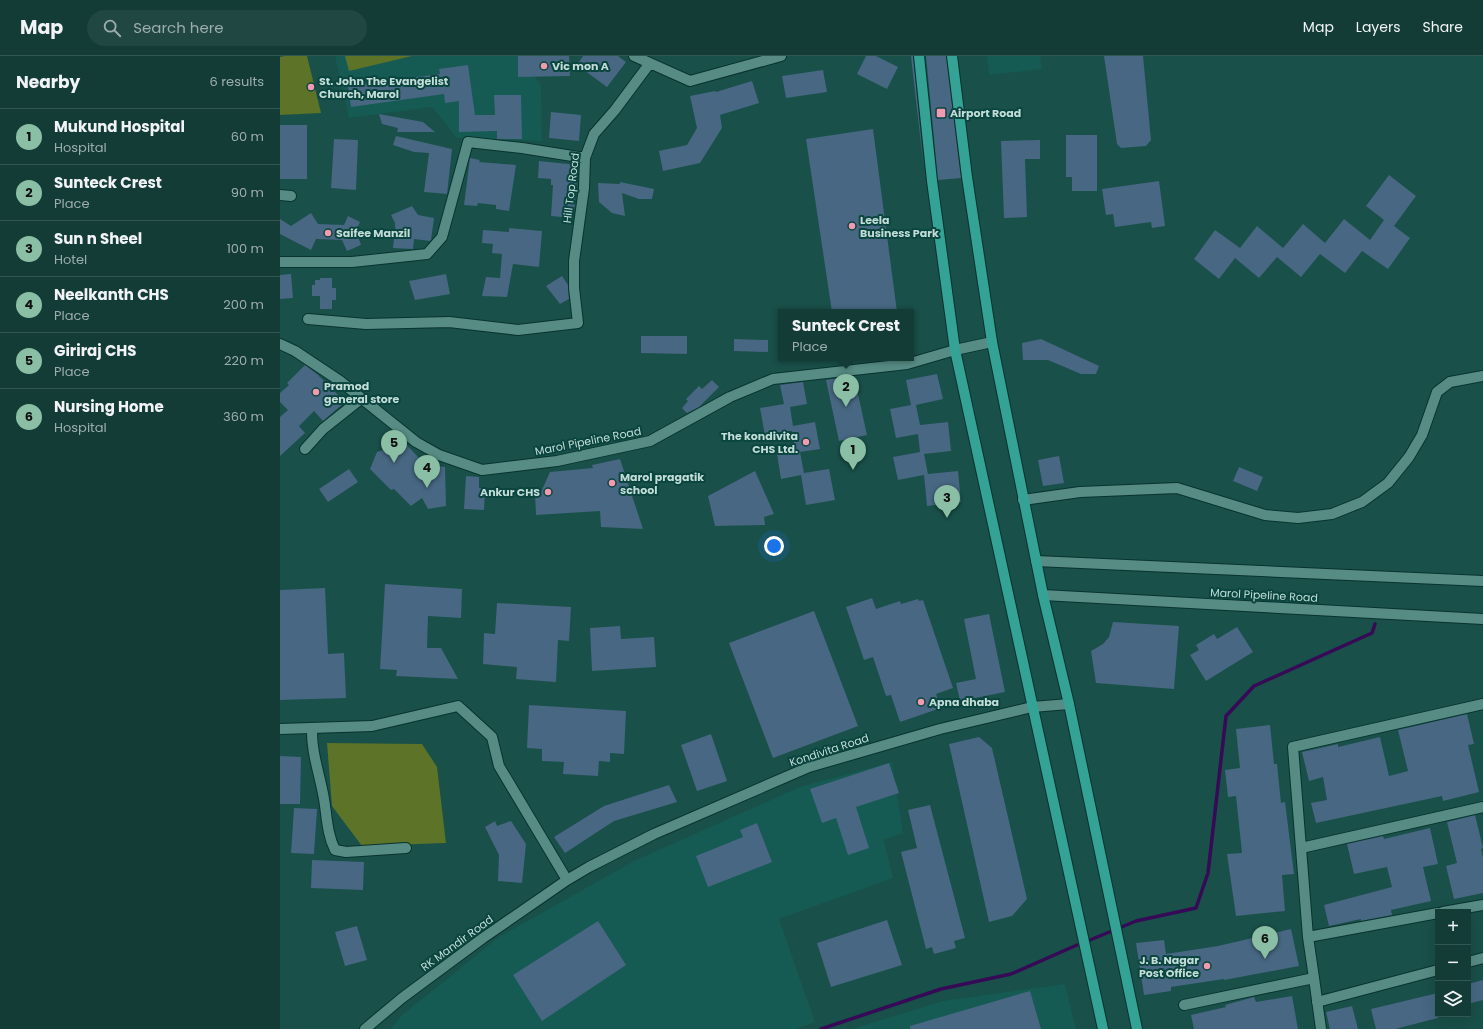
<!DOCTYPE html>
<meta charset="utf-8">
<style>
:root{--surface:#133c37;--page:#204742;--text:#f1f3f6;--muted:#9dadad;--line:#325652;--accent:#8abfa5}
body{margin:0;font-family:Poppins,sans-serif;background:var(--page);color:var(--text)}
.controls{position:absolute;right:12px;bottom:12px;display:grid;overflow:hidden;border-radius:0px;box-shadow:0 4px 16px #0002}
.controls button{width:36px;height:36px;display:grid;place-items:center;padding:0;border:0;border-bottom:1px solid var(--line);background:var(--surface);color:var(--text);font:20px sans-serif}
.you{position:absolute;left:494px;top:490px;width:14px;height:14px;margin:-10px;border:3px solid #fff;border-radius:50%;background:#1a73e8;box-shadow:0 0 0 6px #1a73e833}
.badge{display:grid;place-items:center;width:26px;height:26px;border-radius:50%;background:var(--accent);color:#111;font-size:13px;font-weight:700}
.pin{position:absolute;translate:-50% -33px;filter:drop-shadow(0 1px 2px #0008)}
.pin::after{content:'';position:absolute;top:21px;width:14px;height:12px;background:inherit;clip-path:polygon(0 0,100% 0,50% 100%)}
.popup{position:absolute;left:498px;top:253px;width:136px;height:52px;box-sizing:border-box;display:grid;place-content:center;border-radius:0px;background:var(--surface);filter:drop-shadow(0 1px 3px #0005);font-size:13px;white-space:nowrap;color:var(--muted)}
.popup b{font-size:15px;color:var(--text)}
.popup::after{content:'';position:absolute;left:50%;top:100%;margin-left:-8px;border:8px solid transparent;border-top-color:var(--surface)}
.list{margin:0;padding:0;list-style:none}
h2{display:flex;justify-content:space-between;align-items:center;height:52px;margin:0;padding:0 16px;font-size:17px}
h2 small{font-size:13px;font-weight:400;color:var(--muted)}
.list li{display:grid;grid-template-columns:26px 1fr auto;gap:12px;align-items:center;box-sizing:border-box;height:56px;padding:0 16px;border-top:1px solid var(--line)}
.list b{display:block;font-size:15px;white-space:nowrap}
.list p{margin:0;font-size:13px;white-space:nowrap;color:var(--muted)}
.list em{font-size:13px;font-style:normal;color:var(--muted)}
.icon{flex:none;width:22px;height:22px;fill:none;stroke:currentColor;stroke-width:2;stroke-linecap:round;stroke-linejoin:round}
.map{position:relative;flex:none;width:1203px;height:973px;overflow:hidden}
header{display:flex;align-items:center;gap:24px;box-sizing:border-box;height:56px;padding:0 20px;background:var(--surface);border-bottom:1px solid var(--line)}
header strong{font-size:19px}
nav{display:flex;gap:22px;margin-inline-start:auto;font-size:14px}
.search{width:280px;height:36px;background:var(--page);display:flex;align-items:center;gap:10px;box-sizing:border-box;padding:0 14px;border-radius:22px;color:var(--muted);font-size:15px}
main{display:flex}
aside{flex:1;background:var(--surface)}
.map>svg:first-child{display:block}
.built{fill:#155b53}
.green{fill:#5c7328}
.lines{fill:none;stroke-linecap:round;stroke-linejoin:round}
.stream{stroke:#360a57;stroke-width:3.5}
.building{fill:#476782}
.street-casing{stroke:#09332f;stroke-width:12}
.secondary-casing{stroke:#09332f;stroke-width:12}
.primary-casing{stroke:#09332f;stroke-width:12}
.street{stroke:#578c84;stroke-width:10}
.secondary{stroke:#578c84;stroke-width:10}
.primary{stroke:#34a295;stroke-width:10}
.poi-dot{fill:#f29aaf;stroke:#0b453f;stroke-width:1.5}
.labels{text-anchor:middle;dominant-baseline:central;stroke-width:4;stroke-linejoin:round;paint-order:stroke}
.poi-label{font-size:11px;font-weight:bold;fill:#c2ddd8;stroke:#0b453f;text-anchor:start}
.street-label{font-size:11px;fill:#c2ddd8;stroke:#0b453f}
</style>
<header>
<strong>Map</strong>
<div class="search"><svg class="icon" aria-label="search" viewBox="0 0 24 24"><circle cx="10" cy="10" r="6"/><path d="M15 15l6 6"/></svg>Search here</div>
<nav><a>Map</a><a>Layers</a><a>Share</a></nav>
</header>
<main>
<aside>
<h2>Nearby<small>6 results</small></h2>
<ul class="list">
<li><span class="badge">1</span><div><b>Mukund Hospital</b><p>Hospital</p></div><em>60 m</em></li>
<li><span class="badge">2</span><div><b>Sunteck Crest</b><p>Place</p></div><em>90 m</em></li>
<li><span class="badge">3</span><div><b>Sun n Sheel</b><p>Hotel</p></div><em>100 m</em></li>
<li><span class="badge">4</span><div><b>Neelkanth CHS</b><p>Place</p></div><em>200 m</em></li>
<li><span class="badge">5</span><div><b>Giriraj CHS</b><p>Place</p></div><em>220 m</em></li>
<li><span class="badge">6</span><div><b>Nursing Home</b><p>Hospital</p></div><em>360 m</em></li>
</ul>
</aside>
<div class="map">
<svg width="1203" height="973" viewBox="0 0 1203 973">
<rect width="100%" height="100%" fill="#195049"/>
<path class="built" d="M55,0H239L261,29L262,85L177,82L152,51L69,62Z
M707,0H760L762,13L709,19Z
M612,706L623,777L604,784L613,822L499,863L535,966L516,973H111L121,960L219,881L354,805L520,731Z
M785,928L796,973H572L663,945Z"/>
<path class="green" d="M5,0H27L41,57L0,59V1Z
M65,0H132L69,15Z
M47,687L142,688L157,711L166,787L82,790L52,750Z"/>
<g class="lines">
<path class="stream" d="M810,884L856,865L916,852L928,817L946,660L974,630L1092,577L1095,568
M541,973L661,933L731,918L797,889"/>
</g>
<path class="building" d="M238,0H289L290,20L238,21Z
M303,0H338L346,6L327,31L297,9Z
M586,0H596L618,11L607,33L577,18Z
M631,0H633L644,114L634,27Z
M646,0H666L681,122L658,124Z
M824,0H863L871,84L866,90L841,92L837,88Z
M188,9L195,59H215L214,39H241L242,83H217V75L179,76V45L165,47L164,38L71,51L68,30L160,18L159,13Z
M543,14L547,36L506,42L502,20Z
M472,25L479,47L440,59L442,72L420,107L383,115L379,95L407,89L417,72L410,40L435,35L436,36Z
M271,56L301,59L299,85L269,82Z
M99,58L143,66L155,76H117L118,72L102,68Z
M0,69H27V123H0Z
M593,73L617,256H552L526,83Z
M786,79H817V135H792V121H786Z
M116,80L172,93L167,138L144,136L149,97L134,96L113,89Z
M54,83L78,84L76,134L51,132Z
M760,84V103H745L747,161L724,162L721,85Z
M190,102L200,104L199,106L236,109L229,155L216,153V149L198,147L197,150L184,149Z
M259,105L298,109L294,156H291V162L271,160L273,129H271V123L258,122Z
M1109,119L1136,140L1114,170L1130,182L1108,213L1082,195L1065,217L1040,198L1021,221L997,201L979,222L955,202L939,223L914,203L935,174L960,192L977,170L1003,192L1023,168L1045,187L1064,163L1090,184L1104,164L1086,150Z
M879,125L885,170L872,172L871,166L835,171L833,158L826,159L822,133Z
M340,126L374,133L372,143H359L342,137L345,160L332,157L319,146L318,127L340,128Z
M132,150L138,159L154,162L151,184L150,185L134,183L133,193L113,192L114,182L116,183L115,167L111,159Z
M31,157L38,168L64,169L68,160L80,166L76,175L81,189L67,195L62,184L36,183L31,194L0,178V163L11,170Z
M229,172L262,175L259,211L233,208L227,241L202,240L206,221L220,222L222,198L212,197L213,188L202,187L203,174L229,176Z
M11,218L13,242L0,243V219Z
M166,218L170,238L135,244L129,225Z
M282,220L288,229L289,243L280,248L266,230Z
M40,222H52V232H56V244H52V253H40V240H32V229H35V224H40Z
M361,280H407V298L361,297Z
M454,283L488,284V296L454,295Z
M761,283L819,310L816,318H801L768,304H743L742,287Z
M25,309L37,318L65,346L43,365L34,355L19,370L25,377L0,400V361L8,354L0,346V337L9,329L7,327Z
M657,318L663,343L636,349L640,369L668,366L671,395L644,398L648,418L678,415L681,446L647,450L644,419L618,424L613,401L640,396L638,378L616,382L610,353L631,349L626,324Z
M574,320L587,379L559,385L546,324Z
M432,324L439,331L419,351L407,357L402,352L408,345L406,343L419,330L422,333Z
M523,326L527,348L510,351L513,370L535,366L540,393L520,396L524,417L549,413L555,444L526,449L521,419L501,423L497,398L515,394L512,375L485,380L480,352L504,348L500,329Z
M125,387L138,401L136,407L165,411L166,450L148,453L142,442L131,450L114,433L111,434L90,413L97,396Z
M779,400L784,427L763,430L758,404Z
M340,403L363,473L321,471L320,455L256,459L255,437L261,436L270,416L313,412L312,409Z
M959,411L983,421L977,435L953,425Z
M69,413L78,426L48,446L39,433Z
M475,415L494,458L484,461L485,469L435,470L428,440Z
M186,420L199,421V432H205L204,454L184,453Z
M105,528L182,533L181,562L148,560L147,592H161L178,623L116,620L117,614L100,613Z
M45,532L48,598L64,597L66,642L0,644V534Z
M592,542L596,553L620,545L621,548L638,543L639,545L643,544L673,632L656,638L661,652L620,666L611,639L606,640L593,601L584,604L566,551Z
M217,547L291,551L289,585L278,584L276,626L236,623L237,611L203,608L204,577L215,578Z
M534,555L578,670L493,702L449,587Z
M709,558L725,636L680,645L676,627L696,623L684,563Z
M833,566L899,570L894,633L816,627L811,595L823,588L829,581Z
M340,570L341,583L374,581L376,611L312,615L310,572Z
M957,571L973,596L926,625L910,599L919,594L916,589L934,578L937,583Z
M249,649L346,655L344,698L330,697V706L319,705L318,720L283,718L284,706L262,705V693L247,692Z
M1187,658L1194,688L1188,689L1199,736L1163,745L1162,740L1036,767L1031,747L1047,744L1043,721L1029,725L1022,696L1058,688V691L1100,681L1109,720L1128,715L1118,674Z
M990,669L994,708H997L1001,747L1005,746L1014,818L1002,819L1005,855L956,860L947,798L962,797L956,740L948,741L945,714L960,712L956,673Z
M431,678L447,725L417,735L401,689Z
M699,681L712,692L747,843L732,860L709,866L669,688Z
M0,700L21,701L20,748H0Z
M609,707L619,737L576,751L589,792L568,799L556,762L542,767L530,733Z
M389,729L397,746L334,765L285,797L274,781L324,750Z
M650,749L685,882L674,885L676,892L654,898L652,891L646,893L621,796L637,792L628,754Z
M14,752L37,753L34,798L11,797Z
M1195,759L1203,792L1201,793L1203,802V837L1174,843L1166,810L1177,807L1167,766Z
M215,765L217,770L231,765L246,788L242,827L218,825L219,799L205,771Z
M477,767L492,806L428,831L416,800L463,781L460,774Z
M1150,772L1158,808L1143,811L1151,845L1111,854L1112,859L1081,865V863L1049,870L1044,849L1112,831L1107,811L1074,818L1067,788L1103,780L1104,783Z
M32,804L84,806L83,834L31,832Z
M607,864L622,909L551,931L537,887Z
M318,865L346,909L262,965L233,919Z
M77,870L87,904L65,910L55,876Z
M1011,873L1019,910L944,924V923L891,931V935L864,939L856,887L884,884L886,898L938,890Z
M1203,924V944L1188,948V928Z
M750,935L761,973H630V970Z
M1158,937V962L1115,973H1096L1091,953Z
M1012,940L1018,973H914L911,959L946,951L945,949L974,941L976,946Z
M1072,950L1078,973H1050L1046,956Z"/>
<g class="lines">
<g class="street-casing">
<path id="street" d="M354,0L410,25L501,0
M0,139L11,140
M0,206H72L147,198L162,181L188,86L242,92L305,102
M28,263L86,268L169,266L238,274L298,267L294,232V205L304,132L305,102L314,78L335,54L370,7
M0,288L15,295L60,325L136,386L159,399L202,414L277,405L370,385L450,341L493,323L627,308L675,294L712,286
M25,393L43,373L82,342
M743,444L800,436L897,432L985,459L1018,462L1052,458L1082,446L1108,427L1129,401L1142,379L1157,336L1170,326L1203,320
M756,505L1203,525
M32,672C31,696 40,719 44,743C47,761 47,778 55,794L66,796L126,792
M1021,792L1203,751
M1163,856L1203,849
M1028,881L1013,691L1203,648
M1188,906L1203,902
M1034,922L1041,973
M1037,946L1158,914
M904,949L1034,922L1028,881L1158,857"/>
</g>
<g class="secondary-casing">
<path id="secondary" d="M763,539L1203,563
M0,673L92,670L178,650L212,681L219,710L287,824
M85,973L122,942L203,882L287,824L309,811L374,778L529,711L660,673L752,651L789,648"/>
</g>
<g class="primary-casing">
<path id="primary" d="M639,0L652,125L675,294L823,973
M672,0L687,121L712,286L763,539L789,648L857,973"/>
</g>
<use href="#street" class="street"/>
<use href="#secondary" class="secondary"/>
<use href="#primary" class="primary"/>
</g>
<g class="poi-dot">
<circle cx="264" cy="10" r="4"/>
<circle cx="31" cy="31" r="4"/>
<rect x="656" y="52" width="10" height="10" rx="2"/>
<circle cx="572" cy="170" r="4"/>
<circle cx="48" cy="177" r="4"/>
<circle cx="36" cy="336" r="4"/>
<circle cx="526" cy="386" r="4"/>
<circle cx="332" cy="427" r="4"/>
<circle cx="268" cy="436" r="4"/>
<circle cx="641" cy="646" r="4"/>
<circle cx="927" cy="910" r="4"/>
</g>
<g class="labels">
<g class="poi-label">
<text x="272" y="10">Vic mon A</text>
<text x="39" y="25">St. John The Evangelist<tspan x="39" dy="13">Church, Marol</tspan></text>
<text x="670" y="57">Airport Road</text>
<text x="580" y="164">Leela<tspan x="580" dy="13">Business Park</tspan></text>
<text x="56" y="177">Saifee Manzil</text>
<text x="44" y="330">Pramod<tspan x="44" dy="13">general store</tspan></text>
<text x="518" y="380" text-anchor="end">The kondivita<tspan x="518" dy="13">CHS Ltd.</tspan></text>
<text x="340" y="421">Marol pragatik<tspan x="340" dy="13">school</tspan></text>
<text x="260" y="436" text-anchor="end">Ankur CHS</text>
<text x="649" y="646">Apna dhaba</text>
<text x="919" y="904" text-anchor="end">J. B. Nagar<tspan x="919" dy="13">Post Office</tspan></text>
</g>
<g class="street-label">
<text transform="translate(291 132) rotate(-83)">Hill Top Road</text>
<text transform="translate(308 385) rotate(-11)">Marol Pipeline Road</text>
<text transform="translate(984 539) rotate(3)">Marol Pipeline Road</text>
<text transform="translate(549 694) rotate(-18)">Kondivita Road</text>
<text transform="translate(177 887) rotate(-36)">RK Mandir Road</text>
</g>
</g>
</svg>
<div class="controls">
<button>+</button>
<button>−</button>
<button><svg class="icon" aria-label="layers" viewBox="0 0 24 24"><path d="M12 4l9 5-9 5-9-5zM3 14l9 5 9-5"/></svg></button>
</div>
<div class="you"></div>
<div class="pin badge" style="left:573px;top:414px">1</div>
<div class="pin badge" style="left:566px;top:351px">2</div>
<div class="popup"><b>Sunteck Crest</b>Place</div>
<div class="pin badge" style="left:667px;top:462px">3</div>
<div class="pin badge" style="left:147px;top:432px">4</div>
<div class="pin badge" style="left:114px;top:407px">5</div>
<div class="pin badge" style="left:985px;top:903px">6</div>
</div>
</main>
